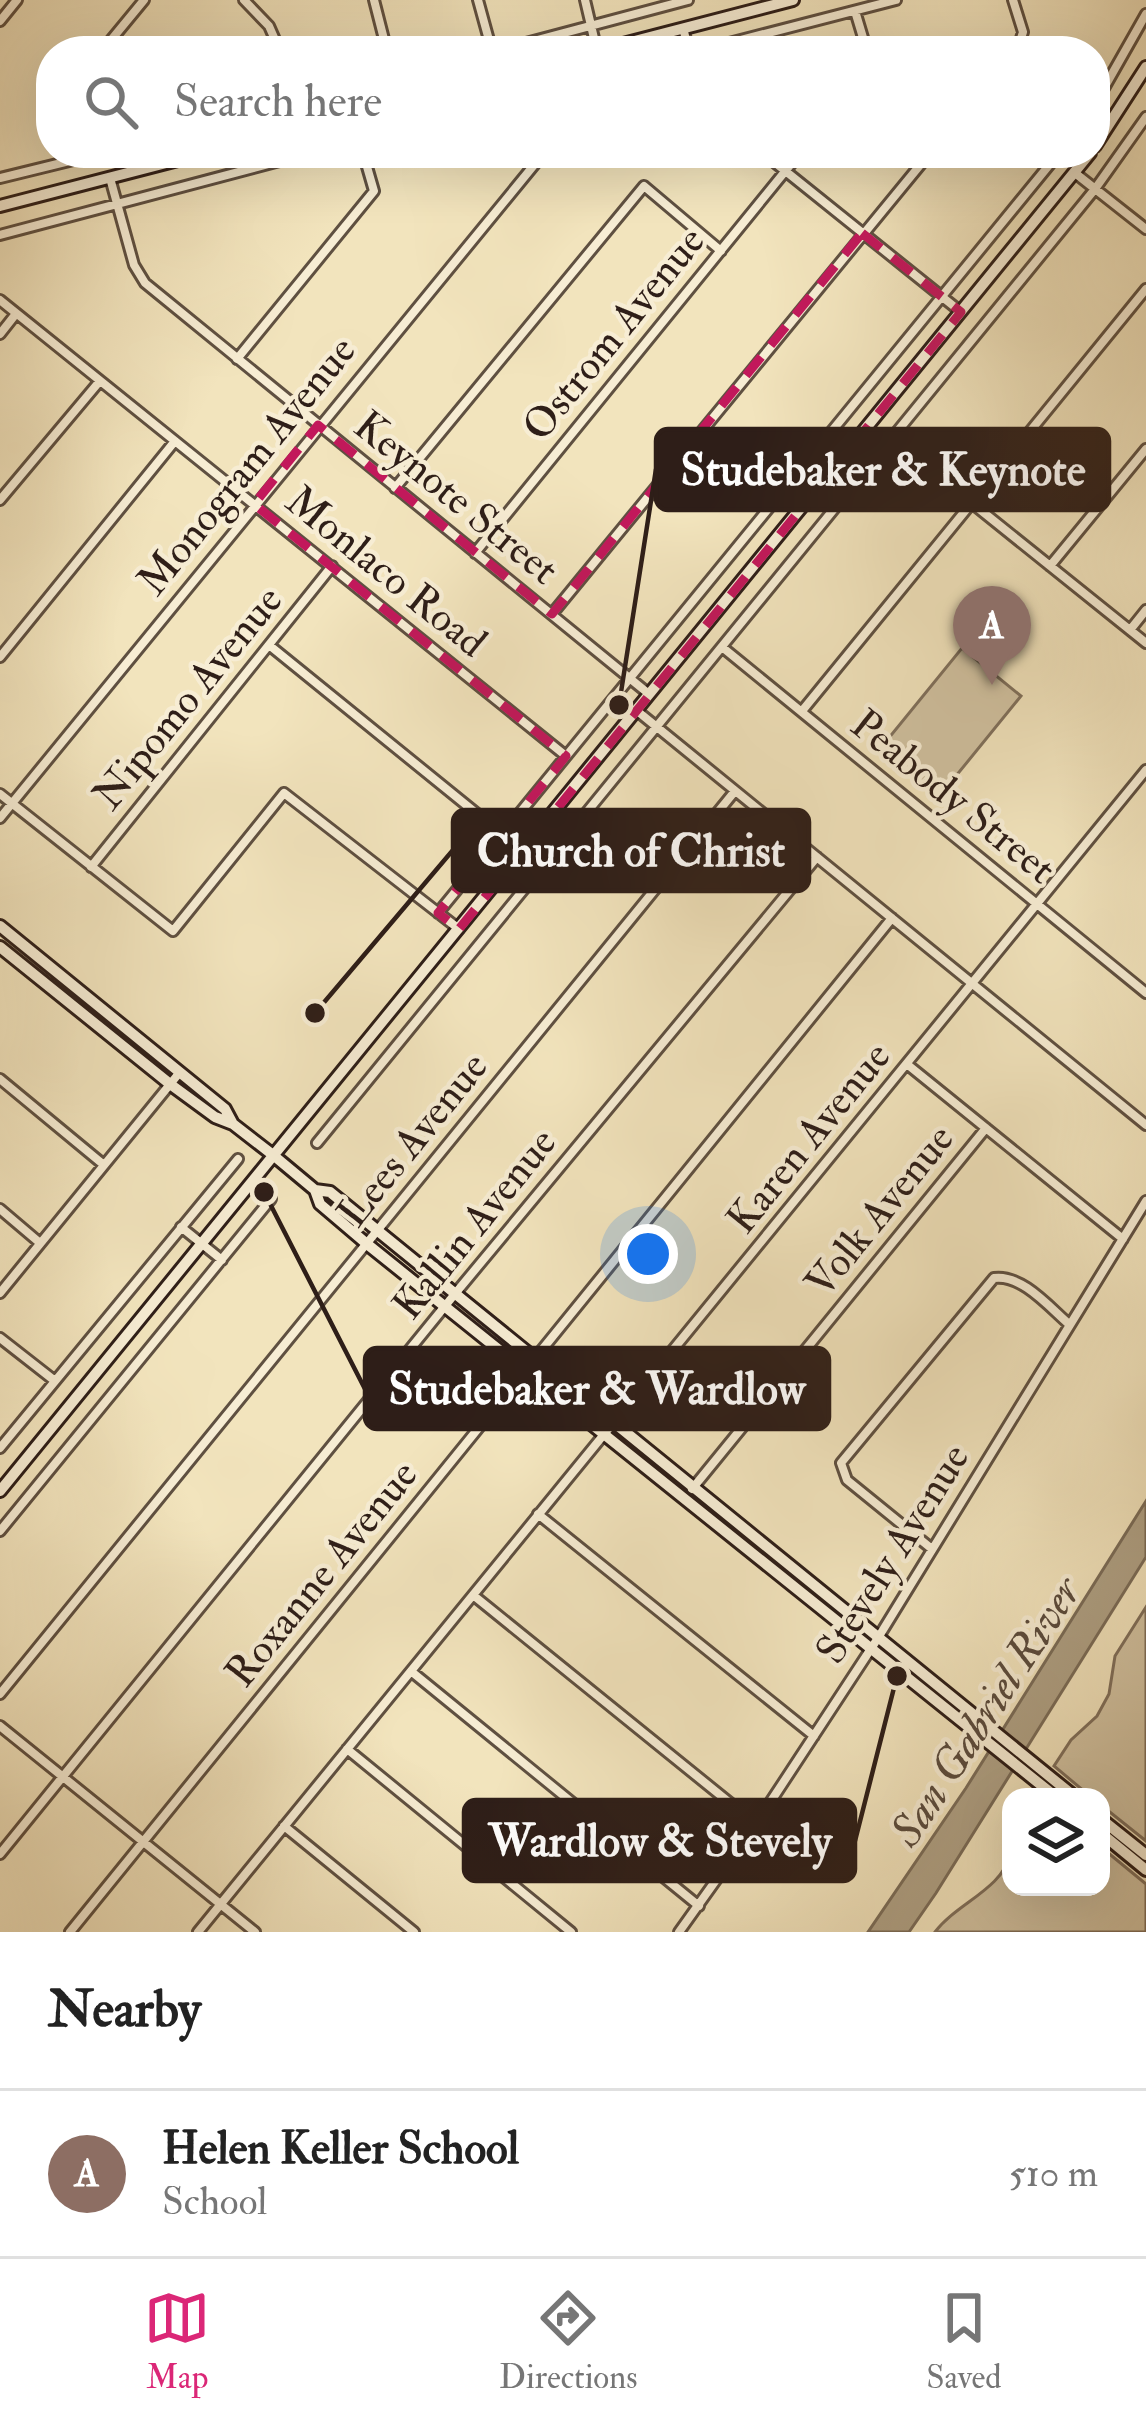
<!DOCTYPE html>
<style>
:root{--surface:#fff;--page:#f2f2f2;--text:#222;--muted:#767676;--line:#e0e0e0;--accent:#db2777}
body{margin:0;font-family:"IM FELL Double Pica",serif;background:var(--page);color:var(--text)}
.controls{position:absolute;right:36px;bottom:36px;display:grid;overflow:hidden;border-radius:24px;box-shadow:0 12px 48px #0002}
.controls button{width:108px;height:108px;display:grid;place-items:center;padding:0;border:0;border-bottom:3px solid var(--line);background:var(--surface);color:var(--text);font:60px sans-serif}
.you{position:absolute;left:648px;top:1254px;width:42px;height:42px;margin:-30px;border:9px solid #fff;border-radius:50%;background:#1a73e8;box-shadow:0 0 0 18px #1a73e833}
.badge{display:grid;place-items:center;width:78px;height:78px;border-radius:50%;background:var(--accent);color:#fff;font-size:39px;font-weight:700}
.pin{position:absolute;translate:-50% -99px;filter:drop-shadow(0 3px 6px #0008)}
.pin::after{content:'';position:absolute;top:63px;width:42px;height:36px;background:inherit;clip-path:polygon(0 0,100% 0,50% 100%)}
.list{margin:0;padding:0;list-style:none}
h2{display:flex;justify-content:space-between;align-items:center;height:156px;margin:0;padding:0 48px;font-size:51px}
h2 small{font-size:39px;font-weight:400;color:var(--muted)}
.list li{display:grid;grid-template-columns:78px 1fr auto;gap:36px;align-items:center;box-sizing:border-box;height:168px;padding:0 48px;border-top:3px solid var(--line)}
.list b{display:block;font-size:45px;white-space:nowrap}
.list p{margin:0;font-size:39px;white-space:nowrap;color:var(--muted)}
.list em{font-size:39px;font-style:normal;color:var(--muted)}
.icon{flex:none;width:66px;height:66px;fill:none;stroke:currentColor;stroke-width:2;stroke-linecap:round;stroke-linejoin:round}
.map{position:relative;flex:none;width:1146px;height:1932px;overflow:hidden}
.search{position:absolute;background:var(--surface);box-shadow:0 12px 48px #0002;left:36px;right:36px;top:36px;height:132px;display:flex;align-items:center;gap:30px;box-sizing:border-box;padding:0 42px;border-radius:48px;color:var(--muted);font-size:45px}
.sheet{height:324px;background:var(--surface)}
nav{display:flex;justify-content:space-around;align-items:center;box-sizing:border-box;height:168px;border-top:3px solid var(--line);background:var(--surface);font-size:33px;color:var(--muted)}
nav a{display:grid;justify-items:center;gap:6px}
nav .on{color:var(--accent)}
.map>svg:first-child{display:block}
.green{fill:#d1c2a1;stroke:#80705c;stroke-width:3}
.water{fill:#afa185;stroke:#7b6d59;stroke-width:3}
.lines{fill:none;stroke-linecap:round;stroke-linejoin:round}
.minor-casing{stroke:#5f5041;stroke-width:14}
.secondary-casing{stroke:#2e1e18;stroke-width:16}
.minor{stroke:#f7edd4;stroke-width:8}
.secondary{stroke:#f7edd4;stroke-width:10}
.marked{fill:none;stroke:#c2185b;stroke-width:9;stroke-dasharray:24 15;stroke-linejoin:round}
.labels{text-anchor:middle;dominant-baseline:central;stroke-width:9;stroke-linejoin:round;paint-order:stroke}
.street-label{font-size:42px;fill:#2e1e18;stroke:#f7edd4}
.water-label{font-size:45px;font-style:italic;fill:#5b4c3e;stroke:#f7edd4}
.leader{fill:none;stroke:#2e1e18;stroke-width:4.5}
.callout-dot{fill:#2e1e18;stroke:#f7edd4;stroke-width:4.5}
.callout{fill:#2e1e18;stroke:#2e1e18;stroke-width:4.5}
.callout-label{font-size:45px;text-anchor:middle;font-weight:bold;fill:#fff}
</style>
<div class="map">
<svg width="1146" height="1932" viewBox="0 0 1146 1932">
<rect width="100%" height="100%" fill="#f2e4bd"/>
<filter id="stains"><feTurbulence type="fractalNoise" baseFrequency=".00167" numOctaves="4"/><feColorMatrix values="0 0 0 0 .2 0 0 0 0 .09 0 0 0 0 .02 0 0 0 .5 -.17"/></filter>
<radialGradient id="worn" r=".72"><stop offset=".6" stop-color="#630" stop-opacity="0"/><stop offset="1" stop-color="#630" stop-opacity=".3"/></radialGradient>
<path class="green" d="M962,648L1021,696L938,798L879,750Z
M1146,1607V1841L1101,1805V1797H1091L1054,1766L1071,1740L1097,1716L1109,1694L1115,1656Z
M1101,1847L1146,1884V1932H935C957,1903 1001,1890 1011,1854V1887H1101Z"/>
<path class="water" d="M1146,1501V1557L936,1893L909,1932H868L966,1788Z"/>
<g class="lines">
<g class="minor-casing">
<path id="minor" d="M244,0L269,26L280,51
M374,0L387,51
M478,0L492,51
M585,0L597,51
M1013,0L1023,32L1017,51
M855,11L867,51
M0,21L17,0
M683,28L689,51
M102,51L144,0
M496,51L688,0
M698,51L896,0
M1095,104L1146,14
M763,153L961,312
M1075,173L1146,229
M0,178L102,153
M110,178L134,265L145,283L649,694
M0,235L310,153
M0,300L566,756
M0,334L15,315
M237,359L374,191L363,153
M395,488L644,186L721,251
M0,500L99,382
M973,504L1146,643
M475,553L800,153
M1050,566L1146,449
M552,614L930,153
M1130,630L1146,610
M269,645L502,834
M722,647L1146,993
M0,657L175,441
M636,710L1146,1125
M802,711L1146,289
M0,794L173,931L284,793L459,929
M0,818L539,159L537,153
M91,867L332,566
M438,913L1059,153
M908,1065L1123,1239
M0,1079L104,1165
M317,1143L1095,189L1146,117
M0,1209L40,1243
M181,1227L222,1260
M0,1293L180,1072
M0,1338L55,1381
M0,1448L238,1159
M692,1489L986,1128
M538,1514L814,1736
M0,1531L271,1199
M932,1549L847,1480L841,1463L994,1278C1022,1274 1050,1308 1070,1325
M473,1595L756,1824
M412,1672L699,1906
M0,1694L735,791
M0,1726L255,1932
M347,1749L571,1932
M284,1826L414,1932
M0,1854L454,1295L817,857
M70,1932L892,918
M198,1932L1146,770
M679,1932L756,1824L878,1638L1146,1201"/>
</g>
<g class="secondary-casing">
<path id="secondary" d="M596,51L793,0
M1095,146L1146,67
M0,206L205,153
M0,926L225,1109L233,1124
M0,947L170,1084L215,1117L233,1124L273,1155L315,1190L320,1204L367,1244L1056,1797
M315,1190L330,1192L1075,1797
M0,1491L1090,153
M1101,1819L1146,1855
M1101,1833L1146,1870"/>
</g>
<use href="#minor" class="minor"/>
<use href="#secondary" class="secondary"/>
</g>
<path class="marked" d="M862,233L961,312L459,929L438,913L566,756L254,504L318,425L552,614Z"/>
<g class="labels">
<g class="street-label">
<text transform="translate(614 334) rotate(-51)">Ostrom Avenue</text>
<text transform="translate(247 466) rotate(-51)">Monogram Avenue</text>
<text transform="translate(456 498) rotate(39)">Keynote Street</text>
<text transform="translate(386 572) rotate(39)">Monlaco Road</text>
<text transform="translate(188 698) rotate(-51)">Nipomo Avenue</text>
<text transform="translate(953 797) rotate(39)">Peabody Street</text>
<text transform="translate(809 1138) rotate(-51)">Karen Avenue</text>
<text transform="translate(413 1140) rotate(-51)">Lees Avenue</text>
<text transform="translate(880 1211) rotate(-51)">Volk Avenue</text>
<text transform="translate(475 1224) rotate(-51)">Kallin Avenue</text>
<text transform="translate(893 1554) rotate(-58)">Stevely Avenue</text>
<text transform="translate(322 1574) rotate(-51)">Roxanne Avenue</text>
</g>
<g class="water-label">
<text transform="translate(986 1712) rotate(-57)">San Gabriel River</text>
</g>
</g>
<path class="leader" d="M619 705L656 469M315 1013L453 850M264 1192L365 1389M897 1676L855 1841"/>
<g class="callout-dot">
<circle cx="619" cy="705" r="12"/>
<circle cx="315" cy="1013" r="12"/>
<circle cx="264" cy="1192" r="12"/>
<circle cx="897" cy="1676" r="12"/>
</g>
<g class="callout">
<rect x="656" y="429" width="453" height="81" rx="12"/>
<rect x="453" y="810" width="356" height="81" rx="12"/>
<rect x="365" y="1348" width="464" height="81" rx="12"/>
<rect x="464" y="1800" width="391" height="81" rx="12"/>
</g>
<g class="callout-label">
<text x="883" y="485">Studebaker &amp; Keynote</text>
<text x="631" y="866">Church of Christ</text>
<text x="597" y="1404">Studebaker &amp; Wardlow</text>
<text x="660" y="1856">Wardlow &amp; Stevely</text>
</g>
<rect width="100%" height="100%" filter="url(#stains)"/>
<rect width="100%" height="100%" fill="url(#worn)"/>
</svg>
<div class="controls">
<button><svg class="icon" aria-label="layers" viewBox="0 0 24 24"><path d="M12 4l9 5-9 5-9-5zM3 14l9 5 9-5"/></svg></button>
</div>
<div class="you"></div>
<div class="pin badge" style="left:992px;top:685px;background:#8d6e63">A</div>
<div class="search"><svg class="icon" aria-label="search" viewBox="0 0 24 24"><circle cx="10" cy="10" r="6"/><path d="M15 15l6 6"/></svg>Search here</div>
</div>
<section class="sheet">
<h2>Nearby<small></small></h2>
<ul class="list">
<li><span class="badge" style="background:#8d6e63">A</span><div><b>Helen Keller School</b><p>School</p></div><em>510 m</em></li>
</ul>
</section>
<nav>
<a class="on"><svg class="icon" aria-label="map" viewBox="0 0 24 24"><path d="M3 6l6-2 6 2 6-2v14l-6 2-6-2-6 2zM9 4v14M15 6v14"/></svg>Map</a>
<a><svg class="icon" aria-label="directions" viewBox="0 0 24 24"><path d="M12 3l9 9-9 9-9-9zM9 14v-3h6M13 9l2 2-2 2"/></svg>Directions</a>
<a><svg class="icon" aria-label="saved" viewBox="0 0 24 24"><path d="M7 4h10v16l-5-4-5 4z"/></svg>Saved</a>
</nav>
